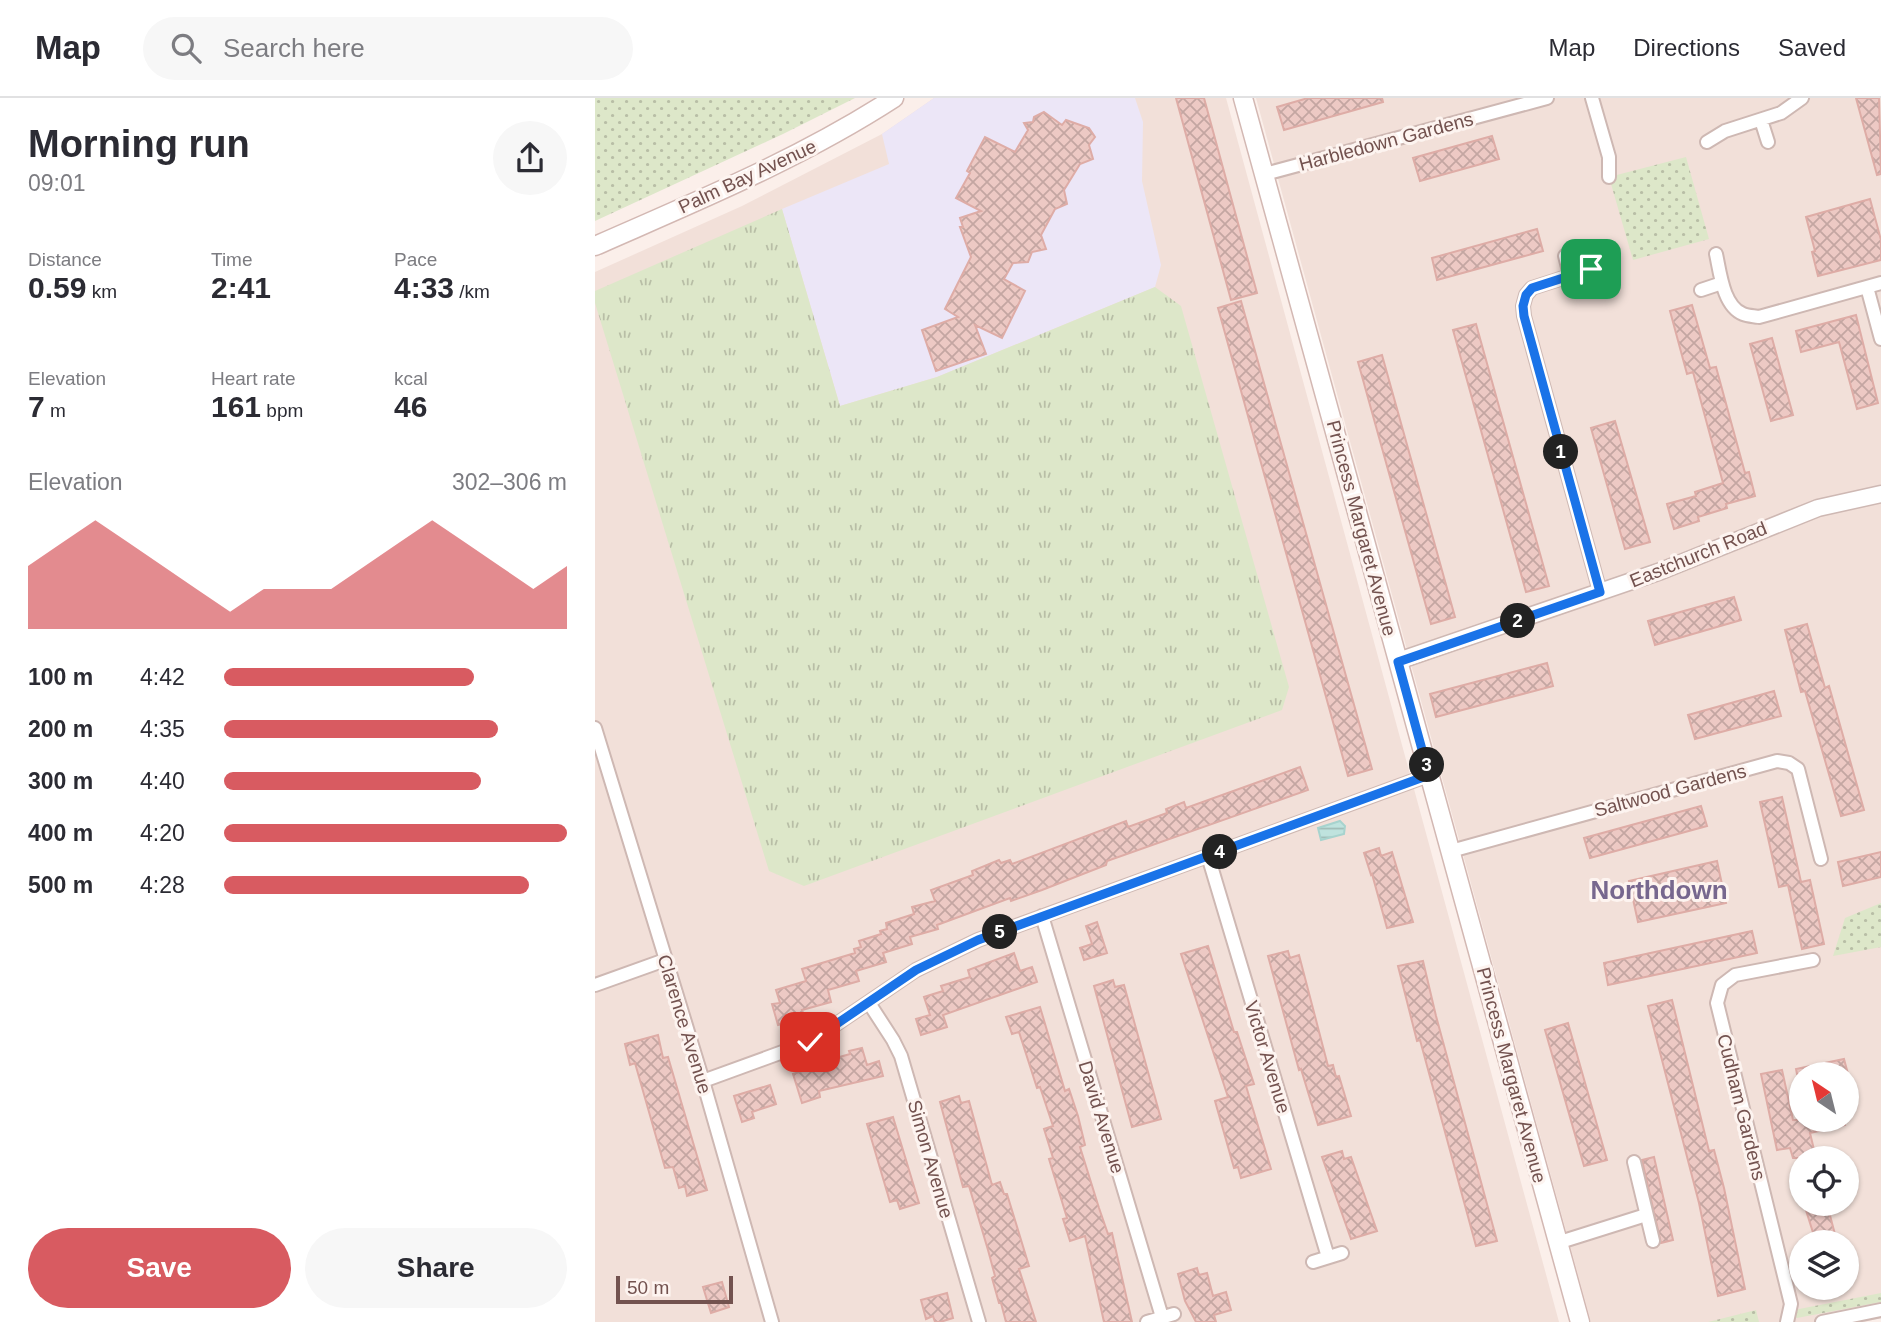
<!DOCTYPE html>
<html lang="en">
<head>
<meta charset="utf-8">
<style>
  body { margin:0; font-family:Helvetica,sans-serif; background:#f7f7f7; color:#2b2b33; height:100vh; display:flex; flex-direction:column; font-size:26px; white-space:nowrap }
  * { box-sizing:border-box; margin:0 }
  p { font-size:23px; color:#7c7c81 }
  .icon { flex:none; width:38px; height:38px; fill:none; stroke:currentColor; stroke-width:2; stroke-linecap:round; stroke-linejoin:round }
  .map { position:relative; flex:1; overflow:hidden }
  .side { display:flex; flex-direction:column; background:#fff; width:595px }
  .side>* { flex:none }
  .needle { width:46px; rotate:325deg }
  .fabs { position:absolute; left:1194px; top:964px; display:grid; gap:14px }
  .fabs a { display:grid; place-items:center; width:70px; height:70px; border-radius:50%; background:#fff; box-shadow:0 2px 5px #0004; font-size:35px }
  .scale { position:absolute; left:21px; bottom:18px; width:117px; box-sizing:border-box; padding-left:7px; border:4px solid #73524f; border-top:0; font-size:19px; line-height:24px; white-space:nowrap; color:#73524f; -webkit-text-stroke:5px #fdf4f0; paint-order:stroke }
  .pin { position:absolute; display:grid; place-items:center; width:60px; height:60px; color:#fff; margin:-30px; border-radius:14px; box-shadow:0 4px 10px #0006 }
  .km { position:absolute; width:35px; height:35px; margin:-18px; border-radius:50%; background:#222; color:#fff; font-size:19px; line-height:35px; text-align:center }
  .round { display:grid; place-items:center; flex:none; width:74px; height:74px; border-radius:37px; background:#f7f7f7 }
  .headline { display:flex; align-items:center; justify-content:space-between; height:119px; padding:0 28px }
  h1 { font-size:38px; font-weight:600; line-height:52px }
  .metrics { display:grid; grid-template-columns:repeat(3,1fr); gap:10px; height:119px; padding:7px 28px }
  .metrics div { display:grid; align-content:center }
  .metrics b { font-size:30px; font-weight:600 }
  .metrics small { font-size:19px; font-weight:400 }
  .metrics p { font-size:19px }
  .chart { height:196px; padding:14px 28px }
  .chart p { display:flex; justify-content:space-between }
  .chart svg { width:100%; height:126px; margin-top:7px; fill:#d85b61; opacity:.7 }
  .button { display:flex; gap:14px; margin-top:auto; padding:14px 28px }
  .button a { flex:1; height:80px; border-radius:42px; background:#d85b61; color:#fff; font-size:28px; font-weight:600; line-height:80px; text-align:center }
  .button a+a { background:#f7f7f7; color:#2b2b33 }
  ul { padding:0 28px; list-style:none; font-size:23px }
  li { display:grid; grid-template-columns:112px 84px 1fr; align-items:center; height:52px }
  li i { height:18px; border-radius:9px; background:#d85b61 }
  header { display:flex; align-items:center; gap:42px; box-sizing:border-box; height:98px; padding:0 35px; background:#fff; border-bottom:2px solid #e1e1e2 }
  header strong { font-size:33px }
  nav { display:flex; gap:38px; margin-inline-start:auto; font-size:24px }
  .search { width:490px; height:63px; background:#f7f7f7; display:flex; align-items:center; gap:18px; box-sizing:border-box; padding:0 24px; border-radius:38px; color:#7c7c81; font-size:26px }
  main { display:flex; flex:1; min-height:0 }
  .map>svg:first-child { display:block }
</style>
</head>
<body>
<header>
<strong>Map</strong>
<div class="search"><svg class="icon" aria-label="search" viewBox="0 0 24 24"><circle cx="10" cy="10" r="6"/><path d="M15 15l6 6"/></svg>Search here</div>
<nav><a>Map</a><a>Directions</a><a>Saved</a></nav>
</header>
<main>
<section class="side">
<div class="headline"><div><h1>Morning run</h1><p>09:01</p></div><a class="round"><svg class="icon" aria-label="share" viewBox="0 0 24 24"><path d="M12 15V3M7 8l5-5 5 5M5 13v7h14v-7"/></svg></a></div>
<div class="metrics">
<div><p>Distance</p><b>0.59<small> km</small></b></div>
<div><p>Time</p><b>2:41</b></div>
<div><p>Pace</p><b>4:33<small> /km</small></b></div>
</div>
<div class="metrics">
<div><p>Elevation</p><b>7<small> m</small></b></div>
<div><p>Heart rate</p><b>161<small> bpm</small></b></div>
<div><p>kcal</p><b>46</b></div>
</div>
<div class="chart"><p><span>Elevation</span>302–306 m</p>
<svg viewBox="0 0 160 44" preserveAspectRatio="none"><path d="M0 44V22L10 14L20 6L30 14L40 22L50 30L60 38L70 30L80 30L90 30L100 22L110 14L120 6L130 14L140 22L150 30L160 22V44z"/></svg>
</div>
<ul>
<li><b>100 m</b>4:42<i style="width:73%"></i></li>
<li><b>200 m</b>4:35<i style="width:80%"></i></li>
<li><b>300 m</b>4:40<i style="width:75%"></i></li>
<li><b>400 m</b>4:20<i style="width:100%"></i></li>
<li><b>500 m</b>4:28<i style="width:89%"></i></li>
</ul>
<div class="button"><a>Save</a><a>Share</a></div>
</section>
<div class="map">
<svg width="1286" height="1224" viewBox="0 0 1286 1224">
  <defs>
    <pattern id="grass-dots" width="8" height="8" patternUnits="userSpaceOnUse" patternTransform="scale(1.75)"><rect width="8" height="8" fill="#dde7c9"/><path d="M2 2h.1M6 6h.1" fill="none" stroke="#b8bea6" stroke-width="1.8" stroke-linecap="round"/></pattern>
    <pattern id="park-tufts" width="24" height="20" patternUnits="userSpaceOnUse" patternTransform="scale(1.75)"><rect width="24" height="20" fill="#dde7c9"/><path d="M3 7l-1-3M5 7V3M7 7l1-3M15 17l-1-3M17 17v-4M19 17l1-3" fill="none" stroke="#b8bea6"/></pattern>
    <pattern id="water-rules" width="6" height="5" patternUnits="userSpaceOnUse" patternTransform="scale(1.75)"><rect width="6" height="5" fill="#bfe3de"/><path d="M0 2.5h6" fill="none" stroke="#a0bbb6"/></pattern>
    <pattern id="building-cross-hatch" width="8" height="8" patternUnits="userSpaceOnUse" patternTransform="scale(1.75)"><rect width="8" height="8" fill="#edc9c4"/><path d="M0 0l8 8M0 8l8-8" fill="none" stroke="#c4a6a2"/></pattern>
  </defs>
  <rect width="100%" height="100%" fill="#fbefea"/>
  <path fill="#f2e0d9" fill-rule="evenodd" d="M339 0H631L964 1224H0V174L147 108 287 36Z
    M661 0H1286V1220L1269 1224H996ZM1206 976H1251V1022H1206ZM1206 1060H1251V1106H1206ZM1206 1144H1251V1190H1206Z"/>
  <path fill="#ece6f7" d="M339 0H540L548 24 547 83 566 167 560 189 342 279 245 308 187 111 294 66 287 36Z"/>
  <path fill="url(#grass-dots)" d="M0 0H260L188 36 0 123Z
    M1091 59 1114 141 1038 162 1014 79Z
    M1286 805V849L1238 858 1250 820Z
    M1286 1195V1204L1202 1220 1198 1218 1199 1212Z
    M1161 1212 1164 1224H1113Z"/>
  <path fill="url(#park-tufts)" d="M187 111 245 308 342 279 560 189 586 208 694 589 687 612 209 788 174 773 0 205V193Z"/>
  <path fill="url(#water-rules)" stroke="#a7d3ce" stroke-width="2" d="M745 723 750 728 749 736 726 742 723 730Z"/>
  <path fill="url(#building-cross-hatch)" stroke="#deaca6" stroke-width="2" d="M581 0H609L662 195 636 202Z
    M713 0H787L788 4 689 32 682 9Z
    M1261 0H1284L1286 76 1282 77Z
    M449 14 467 27 471 22 494 30 500 39 494 47 498 61 485 66 469 92 472 106 460 111 446 137 451 151 437 154 433 164 418 165 409 181 430 193 407 240 380 227 391 256 341 273 327 232 363 219 350 211 376 159 365 129H368L365 120 386 113 361 100 375 75 372 73 390 39 420 54 433 32 429 25 438 24 439 19Z
    M897 38 904 61 825 83 818 60Z
    M1275 101 1286 142V162L1223 178 1217 154 1220 153 1211 119Z
    M942 131 948 153 842 182 837 160Z
    M646 203 777 671 753 678 623 210Z
    M1097 207 1115 270 1121 269 1150 375 1154 374 1160 398 1131 406 1132 410 1103 419 1104 423 1079 431 1072 406 1101 398 1100 394 1128 385 1098 274 1092 276 1075 213Z
    M1261 217 1283 305 1262 311 1244 244 1206 254 1201 233Z
    M881 226 954 488 931 494 858 232Z
    M1177 240 1198 317 1176 323 1155 246Z
    M787 257 860 519 836 526 763 264Z
    M1020 323 1055 444 1030 451 996 330Z
    M1139 499 1146 522 1060 547 1053 523Z
    M1212 526 1230 590 1234 588 1269 712 1246 718 1210 593 1206 594 1190 532Z
    M952 565 958 588 841 619 835 596Z
    M1179 593 1186 618 1100 641 1093 617Z
    M705 669 713 692 512 763 511 767 447 792 416 803 415 800 342 827 343 831 315 839 317 846 288 855 291 864 261 873 264 883 233 892 236 904 207 912 210 920 183 927 177 906 185 905 181 892 211 883 207 871 260 855 259 851 266 849 264 843 286 836 285 833 292 831 291 825 319 816 317 809 340 803 336 792 378 777 377 773 404 762 406 765 415 762 417 766 531 723 533 729 572 715 571 711 589 704 591 710Z
    M1187 699 1206 784 1215 782 1229 846 1207 851 1193 787 1184 789 1165 704Z
    M1106 708 1112 728 995 760 989 740Z
    M784 750 786 758 797 754 818 824 792 830 777 776 776 777 769 755Z
    M1286 754V779L1248 788 1243 764Z
    M1122 763 1131 805 1043 824 1034 783Z
    M502 824 512 855 489 862 485 850 497 846 491 828Z
    M1157 833 1162 855 1013 887 1009 865Z
    M613 848 639 934H642L659 986 651 988 676 1071 646 1080 643 1069 639 1070 620 1003 633 999 586 856Z
    M693 853 695 860 704 857 733 968 738 967 741 979 744 978 756 1018 723 1027 706 971 704 972 673 858Z
    M419 855 425 873 437 869 442 884 348 917 352 929 326 937 321 921 335 917 329 899 348 893 346 888 375 879 373 872Z
    M828 863 841 918 902 1143 881 1148 825 942 822 943 803 868Z
    M518 882 520 889 529 887 566 1021 537 1029 499 888Z
    M1077 902 1114 1053 1119 1052 1129 1090 1150 1191 1123 1198 1104 1105 1053 908Z
    M445 909 470 993 474 991 483 1018 490 1047 485 1049 504 1110 513 1136 517 1135 537 1224H509L490 1138 475 1143 468 1121 472 1120 454 1061 458 1060 449 1031 458 1028 445 989 442 990 424 934 417 936 411 919Z
    M973 925 1012 1062 989 1068 950 932Z
    M63 937 68 960 73 959 112 1092 92 1098 90 1088 84 1090 78 1069 70 1070 40 965 35 967 30 946Z
    M267 950 272 967 284 963 288 978 224 993 225 999 207 1005 198 976 227 967V964L255 956 254 953Z
    M1249 961 1253 976H1202L1201 971Z
    M1187 972 1198 1022H1249L1250 1027 1215 1035 1221 1060H1198L1195 1050 1182 1052 1166 976Z
    M175 987 181 1006 157 1014 159 1020 147 1024 139 998Z
    M364 998 366 1005 374 1003 397 1087 405 1084 409 1096H412L434 1168 424 1171 441 1224H411L406 1205H404L397 1180 400 1178 393 1152 374 1088 368 1089 345 1004Z
    M298 1019 324 1105 305 1111 302 1102 295 1104 272 1026Z
    M747 1053 749 1061 756 1059 782 1133 756 1141 727 1059Z
    M1059 1059 1078 1142 1066 1145 1047 1062Z
    M1209 1106H1232L1242 1144H1221Z
    M602 1170 604 1177 612 1175 618 1198 631 1194 636 1212 619 1217 621 1224H601L590 1203 583 1176Z
    M127 1184 134 1209 116 1215 108 1189Z
    M352 1195 358 1220 345 1224H340L338 1218 331 1221 326 1202Z"/>
  <g fill="none" stroke-linecap="round" stroke-linejoin="round">
    <defs>
      <path id="minor" d="M997 0 1014 59V79
        M1166 22 1173 44
        M1112 44 1130 33 1186 15 1207 0
        M670 76 952 0
        M1121 156C1125 174 1128 208 1148 216 1153 218 1159 218 1164 219L1286 185
        M970 158 975 177
        M996 171 937 190 931 197 928 208 929 218 1005 494
        M1272 189 1286 241
        M1106 192 1127 185
        M0 630 108 983 177 1224
        M856 753 1182 663 1194 665 1203 671 1226 761
        M613 758 733 1159
        M447 818 567 1219
        M0 887 70 862
        M274 905 298 942 306 958 384 1224
        M108 983 215 944 321 872 383 842 834 677
        M1039 1064 1058 1143
        M962 1145 1051 1117
        M718 1164 747 1155
        M552 1224 579 1216
        M1192 1224 1196 1206 1122 905 1127 887 1140 877 1218 862
        M1227 1224 1286 1212"/>
      <path id="tertiary" d="M803 563 1066 473 1223 410 1286 396"/>
      <path id="secondary" d="M648 0 985 1224
        M0 148C102 103 205 61 299 0"/>
    </defs>
    <use href="#minor" stroke="#ceb8b3" stroke-width="16"/>
    <use href="#tertiary" stroke="#ceb8b3" stroke-width="19"/>
    <use href="#secondary" stroke="#d3b8b3" stroke-width="21"/>
    <use href="#minor" stroke="#fff" stroke-width="12"/>
    <use href="#tertiary" stroke="#fff" stroke-width="16"/>
    <use href="#secondary" stroke="#fff" stroke-width="18"/>
  </g>
  <g fill="none" stroke-linecap="round" stroke-linejoin="round">
    <defs>
      <path id="route" d="M215 944 321 872 383 842 834 677 803 564 1005 494 929 218 928 208 931 197 937 190 996 171"/>
    </defs>
    <use href="#route" stroke="#fff" stroke-width="14"/>
    <use href="#route" stroke="#1a73e8" stroke-width="9"/>
  </g>
  <g text-anchor="middle" stroke-width="6" stroke-linejoin="round" paint-order="stroke">
    <g font-size="19" fill="#73524f" stroke="#fdf4f0">
      <text transform="translate(791 43) rotate(-15)" y="7">Harbledown Gardens</text>
      <text transform="translate(152 78) rotate(-25)" y="7">Palm Bay Avenue</text>
      <text transform="translate(767 430) rotate(75)" y="7">Princess Margaret Avenue</text>
      <text transform="translate(1103 456) rotate(-22)" y="7">Eastchurch Road</text>
      <text transform="translate(1075 692) rotate(-15)" y="7">Saltwood Gardens</text>
      <text transform="translate(90 926) rotate(73)" y="7">Clarence Avenue</text>
      <text transform="translate(673 959) rotate(73)" y="7">Victor Avenue</text>
      <text transform="translate(917 977) rotate(75)" y="7">Princess Margaret Avenue</text>
      <text transform="translate(1147 1009) rotate(76)" y="7">Cudham Gardens</text>
      <text transform="translate(507 1019) rotate(73)" y="7">David Avenue</text>
      <text transform="translate(336 1061) rotate(74)" y="7">Simon Avenue</text>
    </g>
    <g font-size="26" font-weight="bold" fill="#77678e" stroke="#fdf4f0">
      <text x="1064" y="801">Northdown</text>
    </g>
  </g>
</svg>
<div class="fabs">
<a><svg class="needle" viewBox="-14 -14 28 28"><path d="M0-13l5 13h-10z" fill="#e53935"/><path d="M0 13l5-13h-10z" fill="#7c7c81"/></svg></a>
<a><svg class="icon" aria-label="locate" viewBox="0 0 24 24"><circle cx="12" cy="12" r="6"/><path d="M12 2v4M12 18v4M2 12h4M18 12h4"/></svg></a>
<a><svg class="icon" aria-label="layers" viewBox="0 0 24 24"><path d="M12 4l9 5-9 5-9-5zM3 14l9 5 9-5"/></svg></a>
</div>
<div class="scale">50 m</div>
<div class="pin" style="left:996px;top:171px;background:#1e9e55"><svg class="icon" aria-label="arrive" viewBox="0 0 24 24"><path d="M6 21V4h12l-3 4 3 4H6"/></svg></div>
<div class="pin" style="left:215px;top:944px;background:#d93025"><svg class="icon" aria-label="check" viewBox="0 0 24 24"><path d="M5 12l5 5 9-10"/></svg></div>
<b class="km" style="left:966px;top:354px">1</b>
<b class="km" style="left:923px;top:523px">2</b>
<b class="km" style="left:832px;top:667px">3</b>
<b class="km" style="left:625px;top:754px">4</b>
<b class="km" style="left:405px;top:834px">5</b>
</div>
</main>
</body>
</html>
